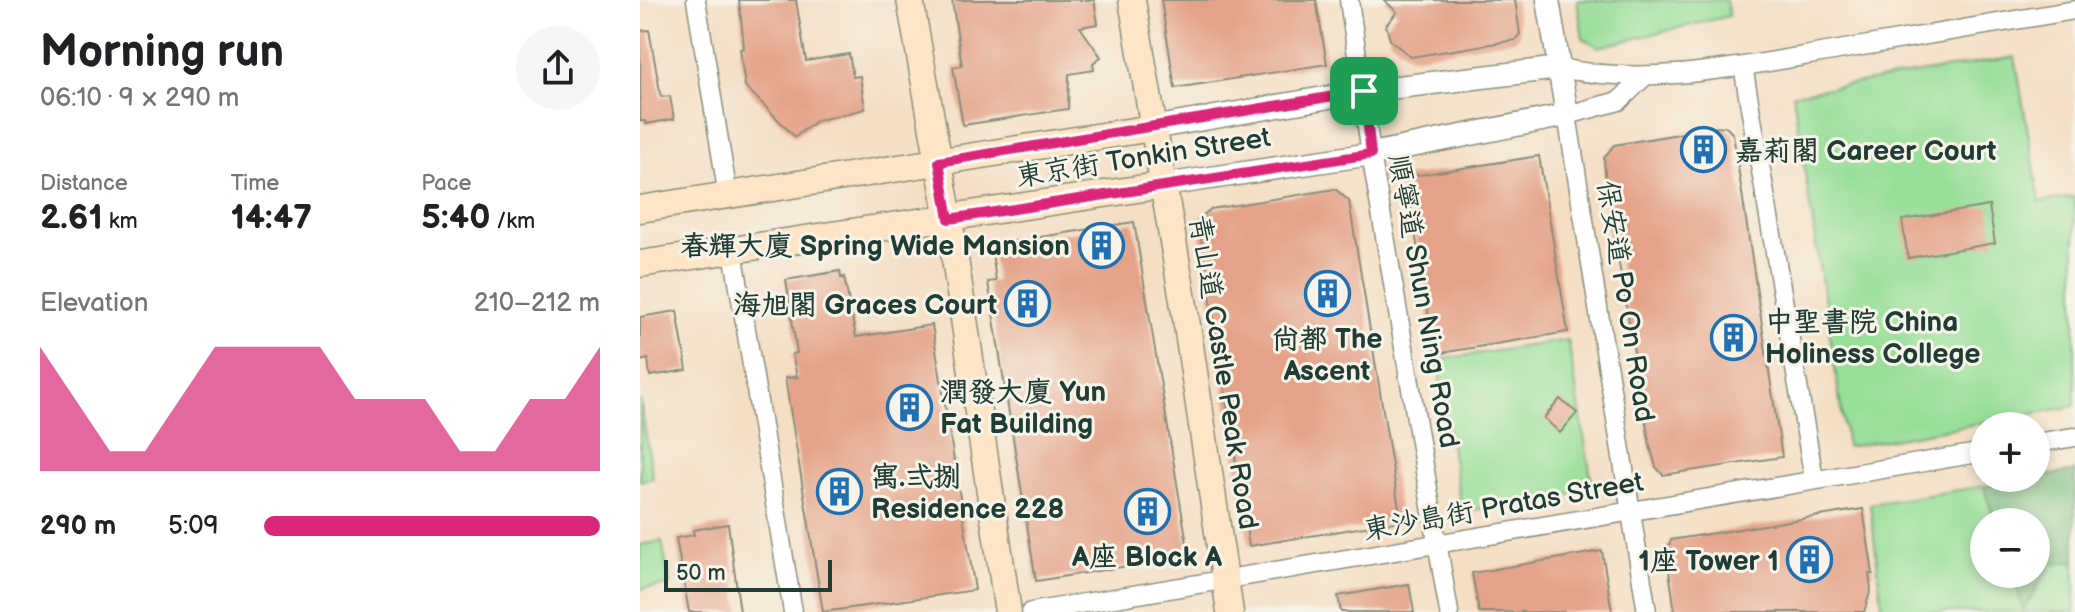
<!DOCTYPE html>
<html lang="en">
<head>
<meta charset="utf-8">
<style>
  body { margin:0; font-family:"Balsamiq Sans","LXGW WenKai TC",sans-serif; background:#f6f6f6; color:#202124; height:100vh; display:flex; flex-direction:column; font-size:30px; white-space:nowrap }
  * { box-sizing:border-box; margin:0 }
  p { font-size:26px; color:#757577 }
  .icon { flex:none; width:44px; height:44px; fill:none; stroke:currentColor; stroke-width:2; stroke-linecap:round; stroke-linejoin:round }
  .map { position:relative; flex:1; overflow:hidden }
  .drawer { display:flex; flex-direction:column; background:#fff; width:640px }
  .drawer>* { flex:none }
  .tools { position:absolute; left:1330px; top:412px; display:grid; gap:16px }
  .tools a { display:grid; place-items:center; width:80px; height:80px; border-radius:50%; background:#fff; box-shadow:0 4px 12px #0003; font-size:40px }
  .scale { position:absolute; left:24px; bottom:20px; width:168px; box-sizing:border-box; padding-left:8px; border:4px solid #1f3d34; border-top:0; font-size:22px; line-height:28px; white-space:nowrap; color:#1f3d34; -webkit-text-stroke:6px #f7f3e8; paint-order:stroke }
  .pin { position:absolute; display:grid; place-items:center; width:68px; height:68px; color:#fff; margin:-34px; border-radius:16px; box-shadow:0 4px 12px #0006 }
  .round { display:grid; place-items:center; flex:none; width:84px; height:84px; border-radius:42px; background:#f6f6f6 }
  .head { display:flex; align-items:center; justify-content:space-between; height:136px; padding:0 40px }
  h1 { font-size:44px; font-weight:700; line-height:60px }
  .figures { display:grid; grid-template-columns:repeat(3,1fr); gap:12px; height:136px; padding:8px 40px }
  .figures div { display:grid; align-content:center }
  .figures b { font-size:34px; font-weight:700 }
  .figures small { font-size:22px; font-weight:400 }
  .figures p { font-size:22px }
  .chart { height:224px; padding:16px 40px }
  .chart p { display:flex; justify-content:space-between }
  .chart svg { width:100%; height:144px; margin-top:8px; fill:#db2777; opacity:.7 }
  ul { padding:0 40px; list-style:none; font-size:26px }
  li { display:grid; grid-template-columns:128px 96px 1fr; align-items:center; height:60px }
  li i { height:20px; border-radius:10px; background:#db2777 }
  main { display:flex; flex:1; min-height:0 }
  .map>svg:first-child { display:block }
</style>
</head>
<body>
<main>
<section class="drawer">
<div class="head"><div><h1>Morning run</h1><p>06:10 · 9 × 290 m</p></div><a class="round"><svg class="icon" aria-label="share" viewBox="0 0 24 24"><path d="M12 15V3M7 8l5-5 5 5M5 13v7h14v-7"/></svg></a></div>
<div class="figures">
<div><p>Distance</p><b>2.61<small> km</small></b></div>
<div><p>Time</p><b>14:47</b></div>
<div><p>Pace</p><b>5:40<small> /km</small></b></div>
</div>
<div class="chart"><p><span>Elevation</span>210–212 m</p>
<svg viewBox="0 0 160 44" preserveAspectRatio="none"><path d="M0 44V6L10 22L20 38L30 38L40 22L50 6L60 6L70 6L80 6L90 22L100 22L110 22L120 38L130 38L140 22L150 22L160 6V44z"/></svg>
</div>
<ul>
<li><b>290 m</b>5:09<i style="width:100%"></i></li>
</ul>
</section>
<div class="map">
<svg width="1435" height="612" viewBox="0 0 1435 612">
  <rect width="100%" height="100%" fill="#f7f3e8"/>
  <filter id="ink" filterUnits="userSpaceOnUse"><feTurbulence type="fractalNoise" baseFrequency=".0125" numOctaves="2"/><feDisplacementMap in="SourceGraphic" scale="16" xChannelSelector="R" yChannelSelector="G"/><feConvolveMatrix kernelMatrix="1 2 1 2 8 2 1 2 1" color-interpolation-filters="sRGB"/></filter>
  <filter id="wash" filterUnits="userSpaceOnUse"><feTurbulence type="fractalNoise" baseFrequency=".006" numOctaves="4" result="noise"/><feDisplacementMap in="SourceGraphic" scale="32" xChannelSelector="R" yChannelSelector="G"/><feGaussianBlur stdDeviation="1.8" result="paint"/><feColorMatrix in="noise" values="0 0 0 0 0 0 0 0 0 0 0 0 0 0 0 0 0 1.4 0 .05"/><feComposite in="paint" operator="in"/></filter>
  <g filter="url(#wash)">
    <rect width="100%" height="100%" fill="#f4dfc5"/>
    <path fill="#98df99" stroke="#5c8e66" stroke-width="2" d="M937 0H1086L1089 16 959 47 943 38Z
      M1375 57 1400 202 1435 197V406L1207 447 1153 94Z
      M928 340 953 490 833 510 820 501 797 360Z
      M0 400 13 478 0 481Z
      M1344 486 1355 522H1344V574H1372L1384 609 1411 564 1435 561V612H1243L1230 504Z
      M22 541 30 585 0 589V545Z"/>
    <path fill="#7abe81" stroke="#4c7e5a" stroke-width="2" d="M1435 471V561L1411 564 1384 610 1372 574H1396V522H1355L1344 486Z"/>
    <g id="blocks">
      <path fill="#e4a388" d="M99 0H156L166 61 209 54 213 77 220 76 225 109 176 121 155 137 105 86 100 49 104 48Z
        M312 0H454L458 24 440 27 461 57 453 63 454 70 429 74 428 109 323 125 313 67 322 66Z
        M521 0H676L687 64 535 88Z
        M744 0H875L880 34 875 40 771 57 750 40 746 25 757 12Z
        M9 30 21 97 30 96 34 119 6 124 5 121H0V31Z
        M1085 126 1093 134 1142 457 1023 475 1016 467 1010 446 966 187 964 158 974 145Z
        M899 156 928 332 795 354 766 177Z
        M695 189 709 201 761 521 609 546 558 219 571 209Z
        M1349 206 1355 243 1268 258 1262 220Z
        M494 222 549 556 396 581 348 282 356 281 351 245Z
        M200 271 201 278 204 277 216 337 292 325 335 590 183 612 145 378 157 377 152 354 157 353 146 280Z
        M37 311 47 370 10 376 8 359 0 361V317Z
        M920 399 937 413 920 433 904 418Z
        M1223 509 1233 574H1229L1231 589 1224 612H1035L1026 550 1031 540Z
        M88 524 100 612H49L36 538 54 535 53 530Z
        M962 551 972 612H839L832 573Z
        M769 584 774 612H701L698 596Z"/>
    </g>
  </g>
  <g filter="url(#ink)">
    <use href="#blocks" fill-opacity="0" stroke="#8a8e7c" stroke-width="2"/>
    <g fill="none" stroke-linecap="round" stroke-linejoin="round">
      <defs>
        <path id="minor" d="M56 0 88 196
          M709 0 731 154 809 612
          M1103 66 1174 479
          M920 68C1010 87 1103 66 1193 51 1274 37 1354 24 1435 10
          M1004 77 979 101 927 115 1007 612
          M93 251 153 612
          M1396 443 1435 437
          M391 612 1344 452"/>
        <path id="tertiary" d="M512 128 724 91 920 68
          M524 185 731 154 927 115 908 0"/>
        <path id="secondary" d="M270 0 309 219 368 612
          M492 0 545 312 590 612
          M0 209 512 128
          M0 264 524 185"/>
      </defs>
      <use href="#minor" stroke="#8a8e7c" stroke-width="21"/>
      <use href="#tertiary" stroke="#8a8e7c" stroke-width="25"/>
      <use href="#secondary" stroke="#8a8e7c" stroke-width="29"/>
      <use href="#minor" stroke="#fff" stroke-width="18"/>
      <use href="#tertiary" stroke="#fff" stroke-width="22"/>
      <use href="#secondary" stroke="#fde5c5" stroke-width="26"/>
    </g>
  </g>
  <g fill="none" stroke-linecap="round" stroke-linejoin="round" filter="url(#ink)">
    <defs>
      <path id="route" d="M724 91 731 154 309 219 299 162Z"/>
    </defs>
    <use href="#route" stroke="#fff" stroke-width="16"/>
    <use href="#route" stroke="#db2777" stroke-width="10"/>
  </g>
  <defs>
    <symbol id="building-ring" viewBox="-11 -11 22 22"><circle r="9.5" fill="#f7f3e8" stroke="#1f6fb2" stroke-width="1.5"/><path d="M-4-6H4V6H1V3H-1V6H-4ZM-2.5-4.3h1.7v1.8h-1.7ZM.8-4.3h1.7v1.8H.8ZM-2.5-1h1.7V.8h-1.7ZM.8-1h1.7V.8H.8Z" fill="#1f6fb2"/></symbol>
  </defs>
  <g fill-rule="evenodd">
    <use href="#building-ring" x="1038" y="124" width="51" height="51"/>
    <use href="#building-ring" x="436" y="220" width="51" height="51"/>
    <use href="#building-ring" x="662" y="268" width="51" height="51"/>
    <use href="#building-ring" x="362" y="278" width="51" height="51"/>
    <use href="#building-ring" x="1068" y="312" width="51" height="51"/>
    <use href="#building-ring" x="244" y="382" width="51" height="51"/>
    <use href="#building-ring" x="174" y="466" width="51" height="51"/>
    <use href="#building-ring" x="482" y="486" width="51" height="51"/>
    <use href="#building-ring" x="1144" y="534" width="51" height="51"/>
  </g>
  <g text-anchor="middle" stroke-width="6" stroke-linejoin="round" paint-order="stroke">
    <g font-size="28" font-weight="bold" fill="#1f3d34" stroke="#f7f3e8" text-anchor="start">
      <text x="1095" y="160">嘉莉閣 Career Court</text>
      <text x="430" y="255" text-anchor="end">春輝大廈 Spring Wide Mansion</text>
      <text x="357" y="314" text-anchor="end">海旭閣 Graces Court</text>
      <text x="1125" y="331">中聖書院 China<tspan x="1125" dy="32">Holiness College</tspan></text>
      <text x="687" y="348" text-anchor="middle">尚都 The<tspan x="687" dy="32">Ascent</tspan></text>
      <text x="300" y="401">潤發大廈 Yun<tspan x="300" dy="32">Fat Building</tspan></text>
      <text x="231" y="486">寓.弍捌<tspan x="231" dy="32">Residence 228</tspan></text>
      <text x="507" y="566" text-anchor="middle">A座 Block A</text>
      <text x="1139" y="570" text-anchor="end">1座 Tower 1</text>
    </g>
    <g font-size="28" fill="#1f3d34" stroke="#f7f3e8">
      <text transform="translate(503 156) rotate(-9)" y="10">東京街 Tonkin Street</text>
      <text transform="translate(785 301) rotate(80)" y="10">順寧道 Shun Ning Road</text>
      <text transform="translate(987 301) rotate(81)" y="10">保安道 Po On Road</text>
      <text transform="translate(585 372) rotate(81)" y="10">青山道 Castle Peak Road</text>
      <text transform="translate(863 505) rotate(-10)" y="10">東沙島街 Pratas Street</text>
    </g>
  </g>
</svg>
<div class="tools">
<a>+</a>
<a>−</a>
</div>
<div class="scale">50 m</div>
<div class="pin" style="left:724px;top:91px;background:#1e9e55"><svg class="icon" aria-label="arrive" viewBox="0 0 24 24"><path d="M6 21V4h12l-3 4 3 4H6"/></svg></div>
</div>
</main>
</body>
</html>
